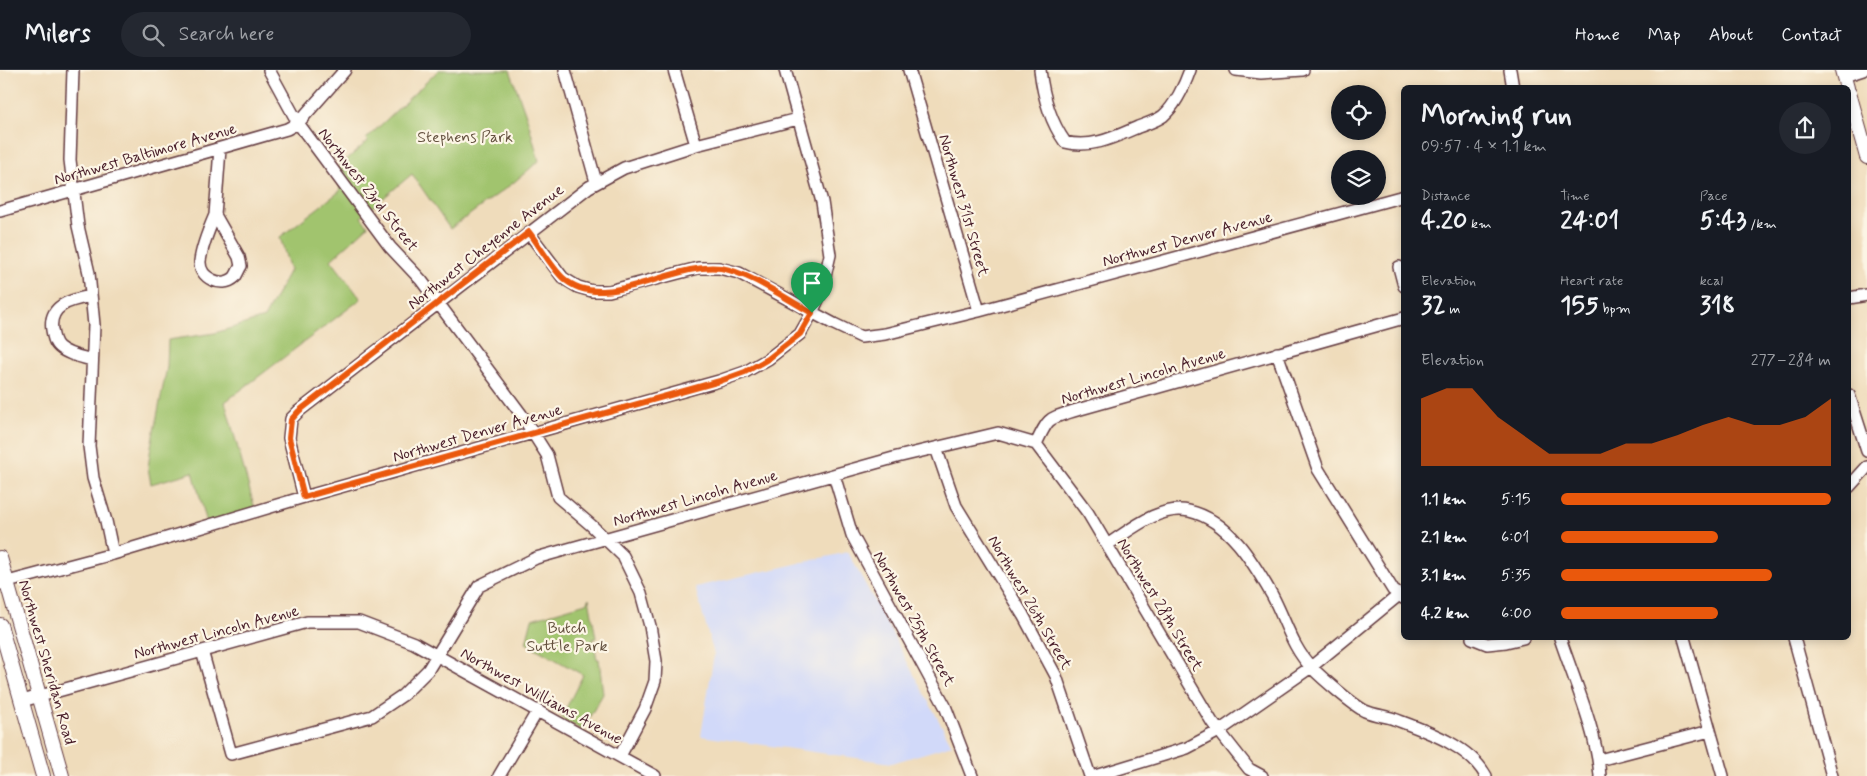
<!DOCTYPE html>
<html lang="en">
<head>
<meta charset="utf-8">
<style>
  body { margin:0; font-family:Mynerve,sans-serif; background:#242831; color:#f1f3f6; height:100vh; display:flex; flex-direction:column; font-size:19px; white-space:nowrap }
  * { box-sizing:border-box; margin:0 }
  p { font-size:16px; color:#9ea1a6 }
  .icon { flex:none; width:28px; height:28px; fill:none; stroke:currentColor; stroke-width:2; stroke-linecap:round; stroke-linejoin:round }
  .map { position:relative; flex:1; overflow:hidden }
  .drawer { position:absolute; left:1401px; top:15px; width:450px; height:555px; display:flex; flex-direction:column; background:#171b24; border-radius:8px; box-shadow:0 2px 8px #0003 }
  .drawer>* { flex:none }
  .controls { position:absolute; left:1331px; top:15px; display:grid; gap:10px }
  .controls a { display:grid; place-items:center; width:55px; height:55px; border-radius:50%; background:#171b24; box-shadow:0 2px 8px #0003; font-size:25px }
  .pin { position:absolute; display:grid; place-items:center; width:42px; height:42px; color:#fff; margin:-51px -21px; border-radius:50% 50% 50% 0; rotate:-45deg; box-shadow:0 0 5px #0007 }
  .pin .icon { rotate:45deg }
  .round { display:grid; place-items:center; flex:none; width:52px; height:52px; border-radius:26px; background:#242831 }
  .summary { display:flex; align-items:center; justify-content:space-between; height:85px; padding:0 20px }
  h1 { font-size:28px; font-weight:700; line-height:38px }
  .figures { display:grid; grid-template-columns:repeat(3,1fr); gap:8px; height:85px; padding:5px 20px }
  .figures div { display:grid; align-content:center }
  .figures b { font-size:25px; font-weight:700 }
  .figures small { font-size:14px; font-weight:400 }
  .figures p { font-size:14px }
  .chart { height:140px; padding:10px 20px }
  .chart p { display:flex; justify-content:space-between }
  .chart svg { width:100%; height:90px; margin-top:5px; fill:#ea580c; opacity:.7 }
  ul { padding:0 20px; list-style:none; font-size:16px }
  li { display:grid; grid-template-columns:80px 60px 1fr; align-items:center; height:38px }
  li i { height:12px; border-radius:6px; background:#ea580c }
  header { display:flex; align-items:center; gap:30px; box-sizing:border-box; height:70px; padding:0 25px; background:#171b24; border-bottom:1px solid #363941 }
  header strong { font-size:24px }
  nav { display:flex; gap:28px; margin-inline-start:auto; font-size:18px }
  .search { width:350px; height:45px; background:#242831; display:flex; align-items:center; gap:12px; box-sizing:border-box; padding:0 18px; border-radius:28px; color:#9ea1a6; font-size:19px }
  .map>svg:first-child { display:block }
</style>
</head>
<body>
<header>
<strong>Milers</strong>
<div class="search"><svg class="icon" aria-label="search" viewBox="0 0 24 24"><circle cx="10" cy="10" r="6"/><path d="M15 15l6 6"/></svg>Search here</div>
<nav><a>Home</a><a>Map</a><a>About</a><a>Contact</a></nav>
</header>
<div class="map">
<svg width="1867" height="706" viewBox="0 0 1867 706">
  <rect width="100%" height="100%" fill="#fcf5e5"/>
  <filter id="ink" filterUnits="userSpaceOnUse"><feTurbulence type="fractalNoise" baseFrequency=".02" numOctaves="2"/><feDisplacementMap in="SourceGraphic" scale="10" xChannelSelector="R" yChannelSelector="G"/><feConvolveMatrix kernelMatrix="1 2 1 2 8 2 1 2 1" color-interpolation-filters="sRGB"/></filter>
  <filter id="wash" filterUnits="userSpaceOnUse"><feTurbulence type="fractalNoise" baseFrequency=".0096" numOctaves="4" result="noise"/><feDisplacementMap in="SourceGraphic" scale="20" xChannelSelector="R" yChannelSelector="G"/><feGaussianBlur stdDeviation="1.12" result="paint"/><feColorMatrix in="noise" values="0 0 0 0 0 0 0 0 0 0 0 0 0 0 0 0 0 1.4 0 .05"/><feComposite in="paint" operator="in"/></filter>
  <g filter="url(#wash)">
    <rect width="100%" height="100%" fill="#efdcbb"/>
    <path fill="#d1d9f9" d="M848 482 952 675 892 693 701 666 714 584 695 517Z"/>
    <path fill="#a1c46e" stroke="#76724c" d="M439 0H510L528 51 539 91 513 113 450 159 412 104 361 147 368 156 331 190 361 229 225 332 255 439 207 453 193 402 151 414 148 398 151 376 167 297 168 270 215 263 264 248 290 200 280 167 340 121 338 97 368 71 366 69Z
      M589 528 596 568 593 569 597 589H599L603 624 582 660 561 648 583 605 526 573 532 549 586 533Z"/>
  </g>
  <g filter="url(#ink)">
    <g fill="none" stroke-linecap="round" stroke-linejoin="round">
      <defs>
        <path id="minor" d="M73 0 70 90 78 156 89 203 94 255 89 376 93 408 106 451 113 484
          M269 0 298 53 390 177 421 210 521 344 547 385 558 427 591 455 623 486 641 523 650 556 656 591 655 611 645 639 620 686
          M565 0 596 112
          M674 0 696 75
          M909 0 979 241
          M1040 0C1043 25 1050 51 1065 72 1091 79 1115 67 1138 57 1146 54 1156 51 1163 46 1175 36 1185 14 1190 0
          M1236 0 1261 3 1303 0
          M1510 0 1513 18
          M1844 6 1863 0
          M0 141 287 59 298 53 345 0
          M215 145 239 187 241 196C239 199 237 204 235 207 222 219 199 208 200 191 202 175 209 159 215 145Z
          M215 145 220 79
          M529 163 563 208 578 217 592 221H609L698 198H719L739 203 834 254 861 267 885 264 979 241 1404 126
          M1399 197 1404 216
          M91 226C72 230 48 234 52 260 53 266 54 273 59 277 68 285 82 287 92 290
          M1849 228 1867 225
          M1277 283 1318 399 1393 520 1403 528
          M1849 325 1867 381
          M1036 374 1088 443 1212 652 1249 699 1262 706
          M1036 374C1049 346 1048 349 1077 340L1404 248
          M936 378 956 436 1023 545 1056 606 1090 706
          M834 405 852 465 945 636 972 706
          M1849 417 1867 397
          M304 427 289 368 291 349 299 341 589 117 624 98 696 75 798 49
          M1107 475C1129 461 1160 434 1189 441 1229 450 1253 492 1272 525 1285 549 1292 578 1312 598 1322 608 1353 635 1365 641 1374 645 1385 646 1394 649 1426 661 1469 675 1486 706
          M0 514 113 484 304 427 719 311 745 302 768 289 800 264 812 243 821 223 830 185 822 132 785 0
          M1472 568 1487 574 1506 572 1523 568
          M1560 568C1574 610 1597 662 1600 706
          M1684 568 1723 706
          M1794 568 1832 706
          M202 581 231 684 372 646 403 625 428 600 479 516 536 488 897 387 998 363 1036 374
          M22 631 307 552H359L414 573 655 706
          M1599 690 1710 661
          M499 706 538 640
          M1095 706 1187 678 1219 661 1311 597 1399 525"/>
        <path id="major" d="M1842 0 1847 18
          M1849 23 1867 87
          M0 488 62 706
          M0 555 43 706"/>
      </defs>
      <use href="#minor" stroke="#633b41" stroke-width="14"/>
      <use href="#major" stroke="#633b41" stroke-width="16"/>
      <use href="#minor" stroke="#fff" stroke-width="11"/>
      <use href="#major" stroke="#fff" stroke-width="14"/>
    </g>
  </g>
  <g fill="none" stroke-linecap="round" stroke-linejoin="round" filter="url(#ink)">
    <defs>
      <path id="route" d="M529 162C539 175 552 198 563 208 604 245 673 191 721 198 750 203 786 229 812 243L800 264 768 289 745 302 720 311 304 427 289 368 291 350 299 341Z"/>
    </defs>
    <use href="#route" stroke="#fff" stroke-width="10"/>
    <use href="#route" stroke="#ea580c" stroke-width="6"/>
  </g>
  <g text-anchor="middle" stroke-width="4.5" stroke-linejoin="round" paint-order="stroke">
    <g font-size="16" fill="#64513f" stroke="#fcf5e5">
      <text x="465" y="72">Stephens Park</text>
      <text x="567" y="563">Butch<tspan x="567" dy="18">Suttle Park</tspan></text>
    </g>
    <g font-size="16" fill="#4a1f2b" stroke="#fcf5e5">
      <text transform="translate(145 83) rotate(-16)" y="6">Northwest Baltimore Avenue</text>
      <text transform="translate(369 119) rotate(52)" y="6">Northwest 23rd Street</text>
      <text transform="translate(965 135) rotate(74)" y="6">Northwest 31st Street</text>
      <text transform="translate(1187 168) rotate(-15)" y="6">Northwest Denver Avenue</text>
      <text transform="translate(485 176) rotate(-38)" y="6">Northwest Cheyenne Avenue</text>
      <text transform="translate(1143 305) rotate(-16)" y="6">Northwest Lincoln Avenue</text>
      <text transform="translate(477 362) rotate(-16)" y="6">Northwest Denver Avenue</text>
      <text transform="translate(695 427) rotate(-16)" y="6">Northwest Lincoln Avenue</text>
      <text transform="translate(1031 532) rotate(60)" y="6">Northwest 26th Street</text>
      <text transform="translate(1161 534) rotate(59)" y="6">Northwest 28th Street</text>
      <text transform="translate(915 548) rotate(61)" y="6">Northwest 25th Street</text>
      <text transform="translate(216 561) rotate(-15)" y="6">Northwest Lincoln Avenue</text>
      <text transform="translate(48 592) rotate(74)" y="6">Northwest Sheridan Road</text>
      <text transform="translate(542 625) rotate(29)" y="6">Northwest Williams Avenue</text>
    </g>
  </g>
</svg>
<div class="controls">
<a><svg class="icon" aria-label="locate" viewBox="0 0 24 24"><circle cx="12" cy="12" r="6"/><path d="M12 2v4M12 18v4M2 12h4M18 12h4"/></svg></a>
<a><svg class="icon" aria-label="layers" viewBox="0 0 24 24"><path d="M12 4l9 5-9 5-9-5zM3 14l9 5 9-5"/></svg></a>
</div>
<div class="pin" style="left:812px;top:243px;background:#1e9e55"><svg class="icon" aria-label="arrive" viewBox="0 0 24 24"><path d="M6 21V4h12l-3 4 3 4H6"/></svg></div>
<section class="drawer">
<div class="summary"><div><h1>Morning run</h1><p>09:57 · 4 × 1.1 km</p></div><a class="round"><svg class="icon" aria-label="share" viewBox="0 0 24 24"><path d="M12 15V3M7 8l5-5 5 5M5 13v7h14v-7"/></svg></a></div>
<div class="figures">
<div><p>Distance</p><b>4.20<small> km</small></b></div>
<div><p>Time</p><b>24:01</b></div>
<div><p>Pace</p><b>5:43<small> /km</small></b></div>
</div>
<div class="figures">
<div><p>Elevation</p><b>32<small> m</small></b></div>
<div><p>Heart rate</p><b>155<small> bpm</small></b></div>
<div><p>kcal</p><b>318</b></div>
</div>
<div class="chart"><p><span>Elevation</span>277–284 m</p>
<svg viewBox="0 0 160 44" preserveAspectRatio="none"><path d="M0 44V11L10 6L20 6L30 20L40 29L50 38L60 38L70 38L80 33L90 33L100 29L110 24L120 20L130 24L140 24L150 20L160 11V44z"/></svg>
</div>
<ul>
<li><b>1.1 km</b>5:15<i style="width:100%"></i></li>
<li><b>2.1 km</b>6:01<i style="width:58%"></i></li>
<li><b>3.1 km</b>5:35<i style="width:78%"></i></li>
<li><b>4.2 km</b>6:00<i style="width:58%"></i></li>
</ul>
</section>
</div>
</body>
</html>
